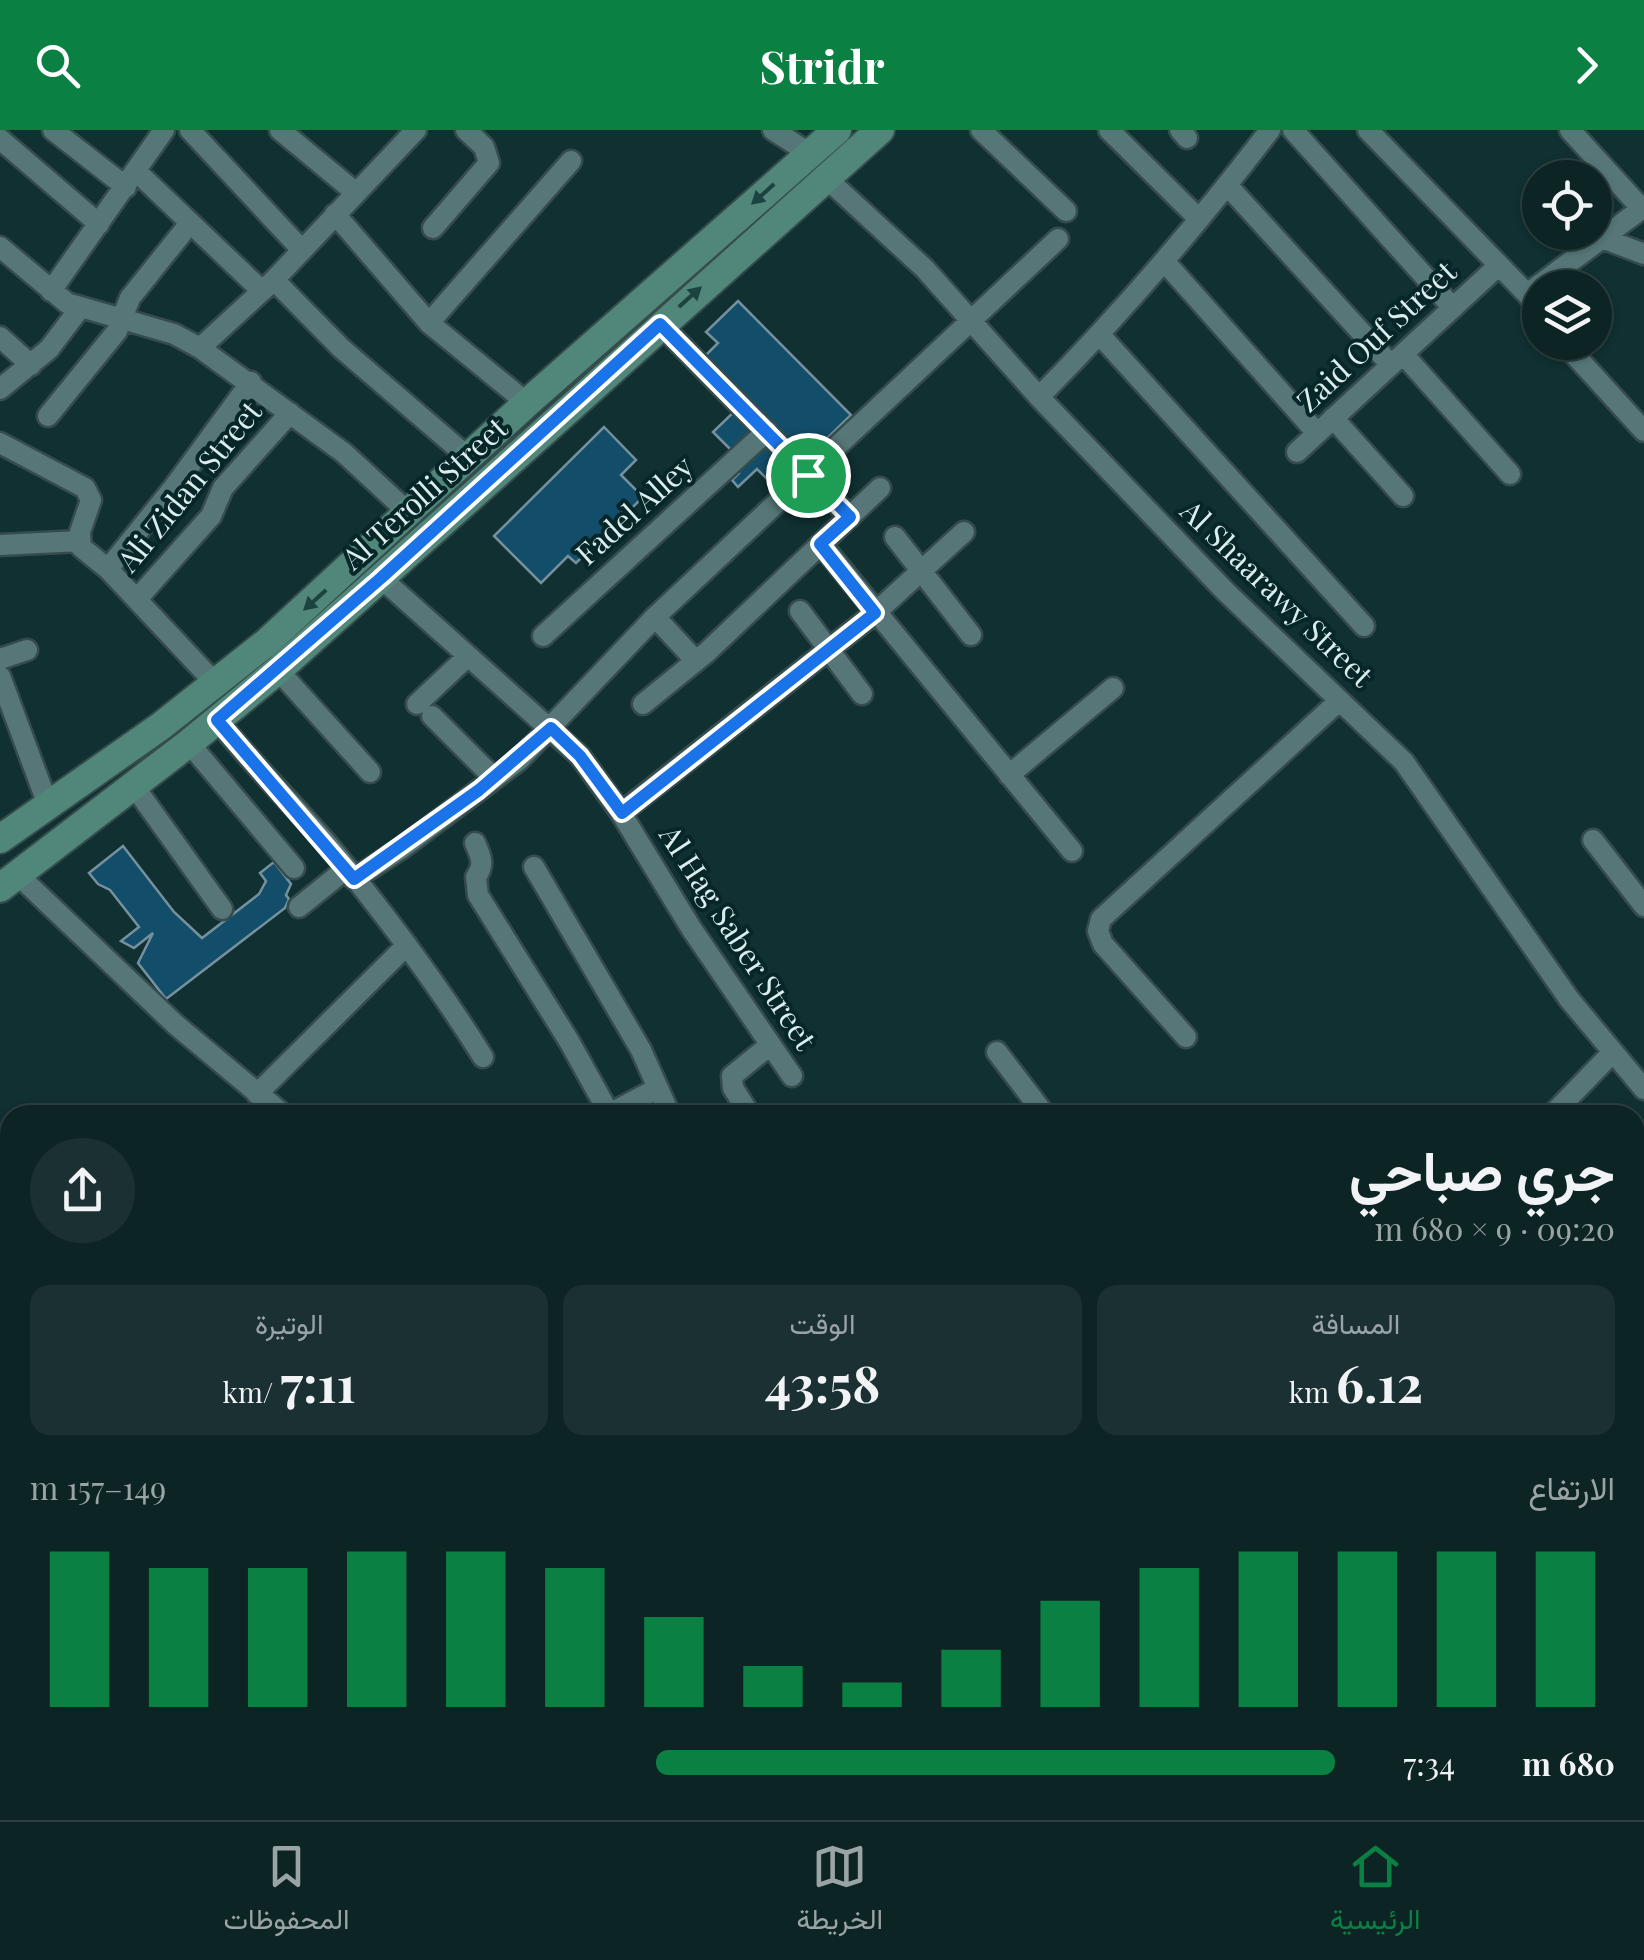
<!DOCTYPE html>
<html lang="ar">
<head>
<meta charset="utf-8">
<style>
  body { margin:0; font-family:"Playfair Display",Vazirmatn,serif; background:#1b3032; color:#f1f3f6; direction:rtl; height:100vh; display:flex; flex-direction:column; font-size:38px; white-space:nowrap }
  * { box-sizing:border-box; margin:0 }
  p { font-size:32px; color:#9aa4a7 }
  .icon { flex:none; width:55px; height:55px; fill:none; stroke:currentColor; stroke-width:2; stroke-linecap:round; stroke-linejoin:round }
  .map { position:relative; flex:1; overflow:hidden; direction:ltr }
  .drawer { position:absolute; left:0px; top:975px; width:1645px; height:715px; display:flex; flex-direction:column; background:#0d2425; border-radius:30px 30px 0 0; box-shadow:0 2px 8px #0004,0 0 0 2px #2d4142; direction:rtl }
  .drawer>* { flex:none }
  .buttons { position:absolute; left:1522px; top:30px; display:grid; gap:20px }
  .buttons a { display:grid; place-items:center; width:90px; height:90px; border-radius:50%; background:#0d2425; box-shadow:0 2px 8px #0004,0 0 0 2px #2d4142; font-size:50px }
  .pin { position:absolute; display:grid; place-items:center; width:85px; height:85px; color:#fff; margin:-42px; border:5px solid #fff; border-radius:50%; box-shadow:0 2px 10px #0007 }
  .round { display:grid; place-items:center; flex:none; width:105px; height:105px; border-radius:52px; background:#1b3032 }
  .head { display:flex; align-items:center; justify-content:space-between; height:170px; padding:0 30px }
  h1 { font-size:55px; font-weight:700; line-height:75px }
  .figures { display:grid; grid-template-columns:repeat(3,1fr); gap:15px; height:170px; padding:10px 30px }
  .figures div { display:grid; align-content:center; border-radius:20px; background:#1b3032; text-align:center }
  .figures b { font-size:50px; font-weight:700 }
  .figures small { font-size:28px; font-weight:400 }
  .figures p { font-size:28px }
  .chart { height:280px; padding:20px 30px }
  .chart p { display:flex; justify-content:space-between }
  .chart svg { width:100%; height:180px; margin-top:10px; stroke:#0b8043; stroke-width:6 }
  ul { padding:0 30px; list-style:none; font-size:32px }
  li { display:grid; grid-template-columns:160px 120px 1fr; align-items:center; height:75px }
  li i { height:25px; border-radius:12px; background:#0b8043 }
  header { display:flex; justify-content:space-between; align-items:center; height:130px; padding:0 30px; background:#0b8043; color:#fff; font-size:45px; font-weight:700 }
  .menu { display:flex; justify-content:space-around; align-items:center; height:140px; border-top:2px solid #2d4142; background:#0d2425; font-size:28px; color:#9aa4a7 }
  .menu a { display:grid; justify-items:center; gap:5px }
  .menu .current { color:#0b8043 }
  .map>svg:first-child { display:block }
</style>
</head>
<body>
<header><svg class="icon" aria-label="forward" viewBox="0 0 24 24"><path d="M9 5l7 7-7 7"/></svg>Stridr<svg class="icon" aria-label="search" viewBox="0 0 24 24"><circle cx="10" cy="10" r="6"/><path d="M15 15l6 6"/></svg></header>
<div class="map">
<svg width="1644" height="1690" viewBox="0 0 1644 1690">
  <rect width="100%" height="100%" fill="#113031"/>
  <path fill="#124e69" stroke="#76909e" stroke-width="2.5" d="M738 171 851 285 795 340 780 324 770 333 782 344 772 354 757 339 738 357 732 350 739 343 731 334 748 307 731 320 713 302 737 279 695 236 718 213 706 202Z
    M604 297 636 330 621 345 643 367 576 433 568 426 541 453 494 406Z
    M123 716 174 782 202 808 259 764 266 751 260 743 274 732 291 754 286 765 289 769 285 778 166 869 138 833 153 803 134 818 121 811 139 797 110 760 98 754 89 743Z
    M0 1088 10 1102V1129L0 1137Z
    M10 1161V1219L0 1226V1168Z"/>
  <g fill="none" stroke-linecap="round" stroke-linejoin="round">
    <defs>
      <path id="street" d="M53 0 126 57
        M190 0 302 120
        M280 0 355 62
        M773 0 809 23
        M981 0 1066 81
        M1109 0 1199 89
        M1180 0 1187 8
        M1293 0 1453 178
        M1368 0 1527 164 1540 181
        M1570 0 1642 79
        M0 9 99 94
        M137 42 262 161
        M825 47 925 139 1039 267 1225 461 1404 632 1569 869 1644 959
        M1228 56 1391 235
        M335 84 429 193 527 273
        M433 98 489 33 484 17 466 0
        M1602 108 1644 124
        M0 117 67 173 174 204 200 218 344 323 409 383
        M1164 131 1317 303
        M274 150 341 218 469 328
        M51 161 164 0
        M1527 164 1644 77
        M429 193 571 31
        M660 194 850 387
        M1100 205 1364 496
        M0 207 31 235
        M1563 212 1644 301
        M200 218 274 150 416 0
        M1403 224 1510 344
        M0 259 49 219 80 178
        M1039 267C1122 183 1198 94 1270 0
        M48 286 117 201 130 168 190 93
        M1333 288 1403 366
        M0 313 85 358 91 370 80 402 81 417 108 439 216 554
        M1297 322 1498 136
        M895 407 971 505
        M821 414 1072 721
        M0 415 80 411
        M108 439 174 357 251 252
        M381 448 580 626 621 683 691 798 792 946
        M137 469 211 386 223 358 290 283
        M800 481 862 564
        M655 487 696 531
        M543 506 767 301
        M0 529 27 520
        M278 540 370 642
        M0 546 48 675
        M417 574 467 527
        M643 574 707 522 880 358
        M432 586 494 648
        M217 590C254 636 296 677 334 722 388 788 438 855 483 927
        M189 613 294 738
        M1009 645 1113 558
        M134 656 222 779
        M621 683 875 483 964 402
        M1593 710 1644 776
        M475 713C481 726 485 735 476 747L478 765 569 911 605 976 606 985
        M534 737 641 920 670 985
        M18 745 176 895 284 985
        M354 749 402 718 519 630 655 487 1058 109
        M299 777 346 739
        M1186 907 1103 814 1098 801 1101 789 1339 571
        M997 922 1045 985
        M257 964 407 815
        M607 985 658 958
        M750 985 733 958 732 946 770 915
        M1552 985 1612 923
        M1635 1181 1644 1164
        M1635 1246 1644 1256
        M1635 1328 1644 1319
        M0 1339 10 1334
        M1635 1454 1644 1448
        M0 1464 10 1486
        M1635 1582 1644 1576
        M86 1680 90 1690
        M256 1680 262 1690
        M521 1680 527 1690
        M785 1680 797 1690
        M106 1690 123 1680
        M225 1690 242 1680
        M398 1690 415 1680
        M571 1690 586 1680
        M727 1690 743 1680
        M950 1690 955 1680
        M1068 1690 1074 1680
        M1203 1690 1210 1680
        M1321 1690 1335 1680
        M1482 1690 1496 1680"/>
      <path id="secondary" d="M0 709 161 596 266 513 527 273 837 0
        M0 758 189 613 278 540 880 0
        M0 1070 10 1075
        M1244 1680 1260 1690"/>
    </defs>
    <use href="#street" stroke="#354b4c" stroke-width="25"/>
    <use href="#secondary" stroke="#354b4c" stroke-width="32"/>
    <use href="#street" stroke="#567677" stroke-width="20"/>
    <use href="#secondary" stroke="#51867a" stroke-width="28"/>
  </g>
  <defs><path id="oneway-solid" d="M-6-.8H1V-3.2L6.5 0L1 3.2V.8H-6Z" transform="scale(2.5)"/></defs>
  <g fill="#1c4340">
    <use href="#oneway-solid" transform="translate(763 64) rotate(138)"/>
    <use href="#oneway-solid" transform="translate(690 167) rotate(-42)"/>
    <use href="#oneway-solid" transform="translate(315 470) rotate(138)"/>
  </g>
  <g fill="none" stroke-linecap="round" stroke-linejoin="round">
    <defs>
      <path id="route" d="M660 194 850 387 820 414 875 483 622 683 580 626 551 598 479 660 354 749 217 590 381 448Z"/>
    </defs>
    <use href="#route" stroke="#fff" stroke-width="20"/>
    <use href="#route" stroke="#1a73e8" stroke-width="12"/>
  </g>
  <g text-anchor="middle" stroke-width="8" stroke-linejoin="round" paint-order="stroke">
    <g font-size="30" fill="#dceded" stroke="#062627">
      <text transform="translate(1377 207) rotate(-43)" y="10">Zaid Ouf Street</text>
      <text transform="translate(190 357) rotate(-51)" y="10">Ali Zidan Street</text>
      <text transform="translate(425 364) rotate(-42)" y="10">Al Terolli Street</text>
      <text transform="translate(635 381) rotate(-42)" y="10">Fadel Alley</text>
      <text transform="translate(1276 464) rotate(44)" y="10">Al Shaarawy Street</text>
      <text transform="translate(737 808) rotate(57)" y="10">Al Hag Saber Street</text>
    </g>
  </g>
</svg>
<div class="buttons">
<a><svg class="icon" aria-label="locate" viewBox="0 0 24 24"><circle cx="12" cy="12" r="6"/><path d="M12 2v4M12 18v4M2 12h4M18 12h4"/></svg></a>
<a><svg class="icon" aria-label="layers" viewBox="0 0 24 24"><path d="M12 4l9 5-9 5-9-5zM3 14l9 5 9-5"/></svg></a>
</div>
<div class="pin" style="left:808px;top:345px;background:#1e9e55"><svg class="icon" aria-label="arrive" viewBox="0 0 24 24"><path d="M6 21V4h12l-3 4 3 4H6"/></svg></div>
<section class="drawer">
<div class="head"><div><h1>جري صباحي</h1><p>09:20 · 9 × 680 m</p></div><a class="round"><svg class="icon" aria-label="share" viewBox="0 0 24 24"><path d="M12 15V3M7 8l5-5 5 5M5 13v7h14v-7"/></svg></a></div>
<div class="figures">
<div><p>المسافة</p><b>6.12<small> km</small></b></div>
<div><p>الوقت</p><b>43:58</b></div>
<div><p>الوتيرة</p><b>7:11<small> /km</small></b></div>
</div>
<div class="chart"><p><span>الارتفاع</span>149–157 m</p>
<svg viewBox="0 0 160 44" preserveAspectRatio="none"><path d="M5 44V6M15 44V10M25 44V10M35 44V6M45 44V6M55 44V10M65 44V22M75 44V34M85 44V38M95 44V30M105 44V18M115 44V10M125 44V6M135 44V6M145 44V6M155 44V6"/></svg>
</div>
<ul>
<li><b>680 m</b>7:34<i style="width:52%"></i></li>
</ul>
</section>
</div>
<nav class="menu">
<a class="current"><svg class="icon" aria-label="home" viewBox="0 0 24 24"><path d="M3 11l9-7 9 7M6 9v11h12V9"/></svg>الرئيسية</a>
<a><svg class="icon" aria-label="map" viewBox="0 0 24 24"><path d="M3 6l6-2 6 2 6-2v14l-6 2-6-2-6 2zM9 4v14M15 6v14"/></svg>الخريطة</a>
<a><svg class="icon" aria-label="saved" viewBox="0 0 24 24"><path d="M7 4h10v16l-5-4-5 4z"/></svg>المحفوظات</a>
</nav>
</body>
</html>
